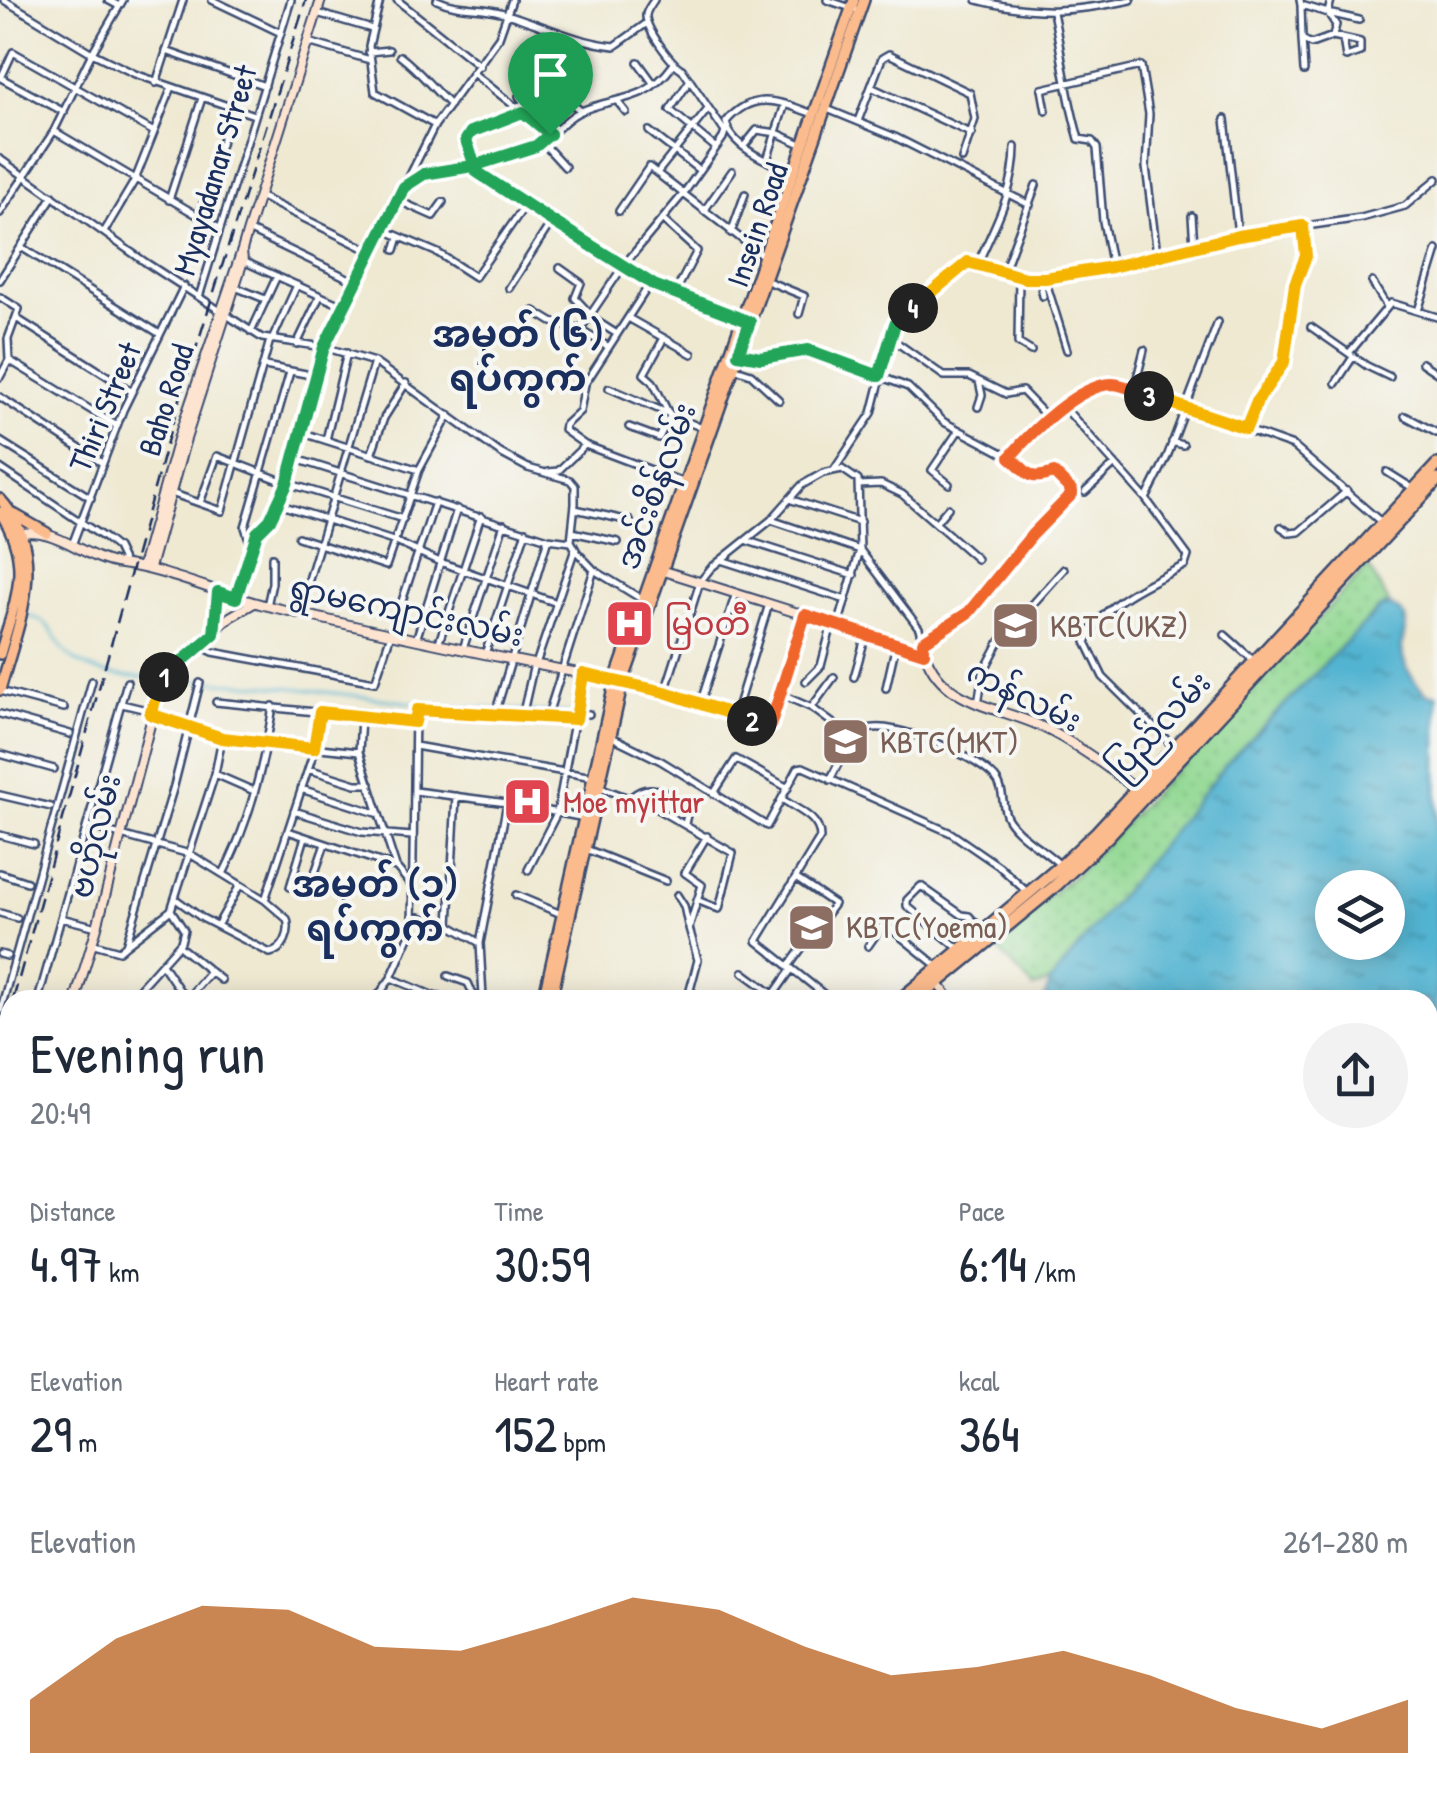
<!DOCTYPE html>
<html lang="en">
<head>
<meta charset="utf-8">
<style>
  body { margin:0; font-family:"Patrick Hand","Noto Sans Myanmar",sans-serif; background:#f2f2f3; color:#1f2937; height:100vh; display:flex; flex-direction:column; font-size:38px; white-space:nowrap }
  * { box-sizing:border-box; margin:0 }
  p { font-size:32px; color:#747a83 }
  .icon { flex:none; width:55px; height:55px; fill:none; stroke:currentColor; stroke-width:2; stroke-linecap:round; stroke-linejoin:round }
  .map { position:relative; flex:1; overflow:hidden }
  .panel { position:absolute; left:0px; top:990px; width:1438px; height:812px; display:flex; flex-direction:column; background:#fff; border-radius:30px 30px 0 0; box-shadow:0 5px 25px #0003 }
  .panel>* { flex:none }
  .fabs { position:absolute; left:1315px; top:870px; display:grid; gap:20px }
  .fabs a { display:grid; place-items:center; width:90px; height:90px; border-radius:50%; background:#fff; box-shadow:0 5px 25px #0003; font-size:50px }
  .pin { position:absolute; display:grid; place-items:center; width:85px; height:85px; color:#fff; margin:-102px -42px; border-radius:50% 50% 50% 0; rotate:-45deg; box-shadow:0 0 10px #0007 }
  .pin .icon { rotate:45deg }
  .km { position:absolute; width:50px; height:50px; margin:-25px; border-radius:50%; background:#222; color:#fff; font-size:28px; line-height:50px; text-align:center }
  .round { display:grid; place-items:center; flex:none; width:105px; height:105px; border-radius:52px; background:#f2f2f3 }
  .overview { display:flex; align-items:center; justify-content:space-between; height:170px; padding:0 30px }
  h1 { font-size:55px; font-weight:600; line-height:75px }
  .stats { display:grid; grid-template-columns:repeat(3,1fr); gap:15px; height:170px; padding:10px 30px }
  .stats div { display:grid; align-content:center }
  .stats b { font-size:50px; font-weight:600 }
  .stats small { font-size:28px; font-weight:400 }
  .stats p { font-size:28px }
  .chart { height:280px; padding:20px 30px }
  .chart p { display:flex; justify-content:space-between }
  .chart svg { width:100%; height:180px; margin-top:10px; fill:#b45309; opacity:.7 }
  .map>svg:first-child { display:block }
</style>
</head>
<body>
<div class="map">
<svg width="1437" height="1802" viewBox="0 0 1437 1802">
  <defs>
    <pattern id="park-dots" width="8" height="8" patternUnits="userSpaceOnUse" patternTransform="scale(2.5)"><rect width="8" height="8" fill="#91d892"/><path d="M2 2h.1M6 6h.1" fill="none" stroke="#7cba80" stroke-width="1.8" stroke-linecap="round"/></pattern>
    <pattern id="water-ripples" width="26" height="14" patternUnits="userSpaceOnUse" patternTransform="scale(2.5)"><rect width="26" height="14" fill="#52b4d1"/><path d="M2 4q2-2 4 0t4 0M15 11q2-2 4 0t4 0" fill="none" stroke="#4393ad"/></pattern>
  </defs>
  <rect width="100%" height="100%" fill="#f6f6f2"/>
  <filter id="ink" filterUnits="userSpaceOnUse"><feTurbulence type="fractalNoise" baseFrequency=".01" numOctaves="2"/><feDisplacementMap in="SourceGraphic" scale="20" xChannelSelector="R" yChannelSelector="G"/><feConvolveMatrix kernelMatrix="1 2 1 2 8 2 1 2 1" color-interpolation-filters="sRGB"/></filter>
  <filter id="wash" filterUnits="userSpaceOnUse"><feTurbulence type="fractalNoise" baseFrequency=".0048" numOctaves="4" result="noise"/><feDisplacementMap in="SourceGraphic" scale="40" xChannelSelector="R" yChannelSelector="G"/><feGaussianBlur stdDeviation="2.25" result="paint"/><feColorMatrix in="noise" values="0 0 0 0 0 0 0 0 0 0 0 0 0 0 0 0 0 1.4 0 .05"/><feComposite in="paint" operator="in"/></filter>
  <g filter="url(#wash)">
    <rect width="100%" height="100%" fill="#efe9d2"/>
    <path fill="url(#park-dots)" stroke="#568478" stroke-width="2.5" d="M1368 566 1390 605 1378 609 1229 761 1050 982 1034 988 991 942 1080 870Z"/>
    <path fill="url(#water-ripples)" stroke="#367298" stroke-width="2.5" fill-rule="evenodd" d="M1390 605C1415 620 1404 623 1402 646 1401 664 1415 686 1430 695L1437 694V1240L1428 1226V1000H1044L1050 982 1229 761 1379 609ZM1332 888H1388V942H1332Z
      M1428 1263H1432L1437 1269V1802H1392L1398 1793 1428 1792Z"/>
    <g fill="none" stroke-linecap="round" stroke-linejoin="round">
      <path stroke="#52b4d1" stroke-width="2.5" d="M26 615C61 625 50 641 72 658 96 677 131 678 159 677
        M167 678 286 687 438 706 568 713"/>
    </g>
  </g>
  <g filter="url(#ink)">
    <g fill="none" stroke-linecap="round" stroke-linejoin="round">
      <defs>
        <path id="street" d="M4 0 92 53 135 74 254 115
          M108 0 119 6
          M212 0 281 33
          M380 0 369 46 375 92 435 125
          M397 0 480 66
          M437 0C458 10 478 6 500 12 539 23 574 42 615 46L647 23
          M827 0 860 11
          M977 0C1034 15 1074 12 1131 0
          M1300 0 1301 5 1302 39 1311 44 1333 36 1336 25 1328 13 1301 5
          M1331 0 1328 13 1359 20
          M1053 12C1062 54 1066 94 1078 135L1079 139 1092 141 1097 148 1103 221 1112 267
          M317 13 372 29
          M1333 36 1360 42V52L1346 57 1343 39
          M1302 39 1304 71
          M308 42 370 60
          M166 51 265 86
          M369 52 389 50
          M400 56C420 71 432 88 450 105
          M638 62 654 84
          M533 72 581 111
          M474 74 550 134
          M690 80 670 110 716 148
          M156 83 183 0
          M871 87 972 134
          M519 96 527 107 555 129
          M617 101 626 112
          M827 109 895 137 1030 205
          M1046 111 1042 89 1141 66 1149 114 1146 167 1157 254
          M64 112 1 78 13 52 154 132
          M523 112 467 135 468 150 477 173 655 285 744 319
          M1225 119 1238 235
          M858 121 882 58 889 54 970 93 975 119 962 159
          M54 131 219 228
          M649 131 699 170
          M543 143 565 167
          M744 146 757 130 777 133 801 144
          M0 159 145 262 262 338 324 347 374 362 500 453 528 468 570 480 575 486V504L571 541 577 552 594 570 643 600
          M767 160 785 104
          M657 173 708 109
          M793 173C771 163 731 148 726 122 753 90 778 101 813 114
          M406 186C444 161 496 167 537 146 553 137 562 120 579 112 617 95 644 105 673 65
          M259 196 372 252
          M169 200 202 98
          M397 200 433 216 443 202
          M619 211 649 167 762 255
          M704 211 732 171
          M0 213 54 131 92 53 123 0
          M1192 216 1194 245
          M199 217 232 107
          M663 220 697 251 675 293
          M382 229 438 253 475 277 526 204
          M248 230 356 282
          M104 232 135 180 172 87
          M731 233 745 194
          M21 247 160 334
          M395 250 399 237
          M243 261 343 306
          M978 263C995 225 1015 190 1015 147
          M560 268 581 283 575 298 591 315
          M1004 271 1036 185
          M1019 277 1018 343 1031 351
          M1045 279 1067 350
          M0 280 53 196
          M765 280 804 296 799 314
          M1040 280 1043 296
          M651 282 585 384 580 411 565 425 564 430 585 445 683 482
          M1372 282 1386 305
          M235 287 265 299
          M509 288 552 221
          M0 297 19 309 8 339 9 360 0 377
          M199 297 291 0
          M534 311 552 322 580 330 609 347
          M1418 311 1437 250
          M590 317 617 334
          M16 318 131 391
          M630 319 692 354
          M1311 327 1367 366 1390 377
          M580 330 624 265 684 193 723 138 725 132 682 69C672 64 645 28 646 15 647 9 651 5 654 0
          M251 332 277 276
          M889 337 944 376H969L1006 394 1022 391 1048 418
          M272 340 297 285
          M297 344 320 296
          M1349 353 1391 303 1437 317
          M738 355 761 358 808 350 879 376 908 387 944 422 1010 457 1034 477 1039 479 1055 473 1072 491 969 612 923 643
          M9 360 117 426
          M1422 363 1437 373
          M265 366 316 376
          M736 369 751 374 779 400
          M1336 383 1353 357
          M609 388 702 428
          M1134 390 1144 350
          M0 397 102 463
          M978 407 982 395 979 381
          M1064 407 1146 499 1188 556 1185 565C1146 586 1104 600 1086 642L1103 677 1172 745
          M1405 416 1437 433
          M629 427 659 438 670 416 653 382 644 374 664 338
          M1246 428 1257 401 1284 362 1295 283 1307 256 1303 227
          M300 432 419 470
          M326 440 347 353
          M0 441 91 498
          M1172 442 1183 445
          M371 455 384 418 406 383
          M1010 457C1034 429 1081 381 1120 385L1293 446 1381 522
          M293 458 548 539 571 542
          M0 468 106 539 117 548 125 565
          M834 470 872 413 895 323 968 262 1025 278 1063 276 1238 236 1361 218 1405 206 1437 179
          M548 472 558 471 585 445
          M1387 472 1414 489
          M949 484 932 470 959 430
          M859 485 881 484 902 494 977 559
          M1085 492 1115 464
          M171 493 222 511 270 340
          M1146 499 1167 457 1218 322
          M792 500 860 522
          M200 503 217 456 287 483 403 519
          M278 504 396 542 440 562 554 602
          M575 509 630 521
          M771 520 860 550 919 628 925 653
          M937 521 948 508
          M1281 527 1290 533 1299 532 1347 491
          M572 532 618 542
          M298 537 386 566 419 470 449 415
          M748 541 854 575
          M72 545 123 410 184 286
          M251 546 257 533 270 520 287 483 324 347 435 125 499 37 512 0
          M721 560 846 600
          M236 598 251 546 245 527 290 372
          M267 606 272 583V557
          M299 613 374 362
          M1225 635 1253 660
          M416 640 457 509
          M438 645 481 516
          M200 646 213 652 375 682 435 502
          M463 649 504 524
          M485 654 526 531
          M536 664 575 549
          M854 677 866 635
          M806 681 821 666 832 624
          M623 682 770 726 805 615
          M886 688 896 644
          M0 691 64 708
          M665 692 700 582 711 568 771 520 802 485 823 473 842 469 858 480 860 550 838 626
          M780 694 812 708 854 739
          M216 702 415 722
          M122 704 151 711
          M498 704 548 539
          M700 704 736 593
          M978 704 983 673 1000 641 1064 569
          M812 707 834 677
          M524 708 534 664
          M550 708 594 570
          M577 713 589 714
          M0 714 70 734
          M151 715 222 738 359 752
          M735 715 769 604
          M361 717 359 752 396 867 412 886
          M610 736 661 761 767 826 798 768 803 767 951 833 999 866 1027 892
          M415 746 593 777
          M0 754 54 769
          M308 769 356 784H370
          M215 774 254 791
          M830 780C839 763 848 739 866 730 891 718 985 759 998 782 1005 793 1001 808 1008 819 1019 837 1045 850 1060 865
          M599 787 655 808 733 853 719 909 697 900
          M301 789 379 814
          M415 791 507 803 585 818
          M714 793 736 759 788 788
          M0 795 51 807
          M631 797C651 779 670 795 689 806L685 824
          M782 799C797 810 820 817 820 838L757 941 831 1000
          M294 811 362 832 412 836
          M88 826 190 854 265 900 287 919C291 933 284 950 270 953L202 918 177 900
          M288 831 395 867
          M0 835 34 844
          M586 849 666 881
          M528 870 557 813 583 674
          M0 873 27 882
          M223 874C250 821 264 765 273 706
          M290 887 305 837
          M309 890 325 844
          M516 895 561 914
          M677 895 684 906 688 925
          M265 900 315 748 321 712
          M0 913 17 918
          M412 915 449 925 480 943
          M61 918 97 927
          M218 924 240 885
          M449 925 456 796
          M91 943 119 951 126 945 174 786 200 683
          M126 945 171 910
          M179 946 221 980
          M868 946 884 923 937 966
          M958 948 907 906V900L921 886 962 915 969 916 981 929
          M0 954 7 956
          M162 964 186 1000
          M788 967 834 904 797 879
          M743 972 781 1000
          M448 976 468 983 474 996
          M391 978 434 996 458 1000
          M774 994 791 970
          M483 997 480 943 507 803
          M38 1000 127 682
          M129 1000 181 942 184 930 171 910 215 774 222 738
          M186 1000 210 972
          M375 1000 391 978 412 930 415 710 576 719
          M461 1000 474 996 519 1000
          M701 1000 690 990 698 960 689 928 702 885 685 873 707 836
          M0 1012 92 681
          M0 1132 10 1099
          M0 1161 10 1164
          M1 1250 10 1258
          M0 1372 10 1370
          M0 1399 3 1407
          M0 1435 10 1439
          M0 1517 10 1521
          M4 1717 10 1692
          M1027 1792 1044 1802
          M1119 1792 1124 1795
          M1146 1792 1164 1802
          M174 1802 177 1792
          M193 1802 197 1792
          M561 1802 569 1792
          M1232 1802 1237 1792"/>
        <path id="secondary" d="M15 535C53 522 84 560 121 564 172 571 218 594 268 606 384 634 501 658 619 681
          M142 567 178 439 242 250
          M150 568 185 442 243 261 242 250 248 230 321 0
          M661 570 925 653C942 704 995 706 1038 725 1073 741 1107 767 1137 790
          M214 632 219 592
          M937 983 951 1000
          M75 1000 97 927 161 683 166 674 230 617 254 603
          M0 1253 10 1219
          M0 1734 4 1717
          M216 1792 244 1802
          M973 1802 981 1792"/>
        <path id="primary" d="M0 499C51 554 17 627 0 690
          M0 512C34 564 15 600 0 654
          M12 513 47 533
          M543 1000 615 680 854 0
          M551 1000 623 682 864 0
          M0 1353 10 1350
          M884 1792 897 1802"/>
        <path id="highway" d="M900 1000 1061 866 1097 832 1437 465
          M916 1000 1053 888 1106 838 1437 480
          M282 1802 285 1792
          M291 1802 294 1792"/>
      </defs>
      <use href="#street" stroke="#3b4b6f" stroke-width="10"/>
      <use href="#secondary" stroke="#3b4b6f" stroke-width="12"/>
      <use href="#primary" stroke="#3b4b6f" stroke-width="14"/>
      <use href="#highway" stroke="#3b4b6f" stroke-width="16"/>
      <use href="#street" stroke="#fff" stroke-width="5"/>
      <use href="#secondary" stroke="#fde4d1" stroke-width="8"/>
      <use href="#primary" stroke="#fbbb8d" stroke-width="9"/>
      <use href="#highway" stroke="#fbbb8d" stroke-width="11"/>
      <path stroke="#1b2f5e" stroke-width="2.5" stroke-dasharray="15 8" stroke-linecap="butt" d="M13 1000 170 431 306 0
        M0 1047 10 1011"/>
    </g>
  </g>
  <g fill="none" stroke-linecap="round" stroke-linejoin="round" filter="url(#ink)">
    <defs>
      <path id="split-1" d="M164 677 214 634 218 592 236 598 257 533 270 520 287 484 324 347 404 187 424 174 473 166 536 146 550 134"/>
      <path id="split-2" d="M164 677 150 714 222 738 314 748 320 712 415 722 417 710 576 719 583 674 665 692 752 721"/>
      <path id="split-3" d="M752 721 770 726 805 615 924 653 923 642 969 612 1032 535 1072 494V491L1054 473C1028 481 1031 475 1010 457 1031 432 1078 385 1112 384 1124 384 1138 392 1149 396"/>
      <path id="split-4" d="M913 308 968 262 1025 278H1045L1112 267 1238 236 1303 226 1306 256 1295 284 1284 362 1257 401 1246 428 1149 396"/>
      <path id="split-5" d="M550 134 523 112 471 132 466 140 477 172 552 221 654 285 750 322 738 354 761 358 808 350 879 376 895 324 913 308"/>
    </defs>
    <use href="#split-1" stroke="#fff" stroke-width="20"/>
    <use href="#split-2" stroke="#fff" stroke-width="20"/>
    <use href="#split-3" stroke="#fff" stroke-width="20"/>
    <use href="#split-4" stroke="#fff" stroke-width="20"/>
    <use href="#split-5" stroke="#fff" stroke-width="20"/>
    <use href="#split-1" stroke="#22a559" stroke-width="12"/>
    <use href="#split-2" stroke="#f5b400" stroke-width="12"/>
    <use href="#split-3" stroke="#f0652b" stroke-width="12"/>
    <use href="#split-4" stroke="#f5b400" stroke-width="12"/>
    <use href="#split-5" stroke="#22a559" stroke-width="12"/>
  </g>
  <defs>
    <symbol id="hospital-square" viewBox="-11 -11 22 22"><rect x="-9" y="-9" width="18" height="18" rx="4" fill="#e0444e" stroke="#f6f6f2"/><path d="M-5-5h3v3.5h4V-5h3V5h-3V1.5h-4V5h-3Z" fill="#fff"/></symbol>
    <symbol id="university-square" viewBox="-11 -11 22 22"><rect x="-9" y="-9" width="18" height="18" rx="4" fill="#8d6e63" stroke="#f6f6f2"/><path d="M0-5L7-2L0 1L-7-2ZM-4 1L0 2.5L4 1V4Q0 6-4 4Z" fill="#fff"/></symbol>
  </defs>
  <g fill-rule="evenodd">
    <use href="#hospital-square" x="602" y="596" width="55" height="55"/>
    <use href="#university-square" x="988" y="598" width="55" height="55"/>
    <use href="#university-square" x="818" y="714" width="55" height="55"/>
    <use href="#hospital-square" x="500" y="774" width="55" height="55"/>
    <use href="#university-square" x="784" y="900" width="55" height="55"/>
  </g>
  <g text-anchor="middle" stroke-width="8" stroke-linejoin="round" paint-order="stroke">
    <g font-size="32" fill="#1b2f5e" stroke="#f6f6f2">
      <text transform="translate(215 170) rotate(-73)" y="11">Myayadanar Street</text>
      <text transform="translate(757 225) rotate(-71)" y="11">Insein Road</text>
      <text transform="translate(166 400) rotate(-72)" y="11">Baho Road</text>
      <text transform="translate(105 407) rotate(-67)" y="11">Thiri Street</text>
      <text transform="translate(656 486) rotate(-70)" y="11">အင်းစိန်လမ်း</text>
      <text transform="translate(407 611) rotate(12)" y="11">ရွာမကျောင်းလမ်း</text>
      <text transform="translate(1024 696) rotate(26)" y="11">ကန်လမ်း</text>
      <text transform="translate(1159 725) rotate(-47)" y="11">ပြည်လမ်း</text>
      <text transform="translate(95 836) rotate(-76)" y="11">ဗဟိုလမ်း</text>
    </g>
    <g font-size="32" fill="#be3a42" stroke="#f6f6f2" text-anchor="start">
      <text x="664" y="635">မြဝတီ</text>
      <text x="563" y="813">Moe myittar</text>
    </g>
    <g font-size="32" fill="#785e54" stroke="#f6f6f2" text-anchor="start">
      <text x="1050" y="637">KBTC(UKZ)</text>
      <text x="880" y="753">KBTC(MKT)</text>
      <text x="846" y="938">KBTC(Yoema)</text>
    </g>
    <g font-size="38" font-weight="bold" fill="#1b2f5e" stroke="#f6f6f2">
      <text x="518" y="347">အမှတ် (၆)<tspan x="518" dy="44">ရပ်ကွက်</tspan></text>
      <text x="375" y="897">အမှတ် (၁)<tspan x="375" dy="44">ရပ်ကွက်</tspan></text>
    </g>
  </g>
</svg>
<div class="fabs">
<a><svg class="icon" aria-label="layers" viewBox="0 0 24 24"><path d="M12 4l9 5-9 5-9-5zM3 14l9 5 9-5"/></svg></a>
</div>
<div class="pin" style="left:550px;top:134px;background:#1e9e55"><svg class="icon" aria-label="arrive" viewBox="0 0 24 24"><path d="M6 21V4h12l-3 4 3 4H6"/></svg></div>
<b class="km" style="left:164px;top:677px">1</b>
<b class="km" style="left:752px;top:721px">2</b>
<b class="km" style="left:1149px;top:396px">3</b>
<b class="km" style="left:913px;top:308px">4</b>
<section class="panel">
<div class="overview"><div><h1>Evening run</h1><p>20:49</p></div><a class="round"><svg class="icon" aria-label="share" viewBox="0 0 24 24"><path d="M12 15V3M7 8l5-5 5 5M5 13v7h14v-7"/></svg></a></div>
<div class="stats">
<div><p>Distance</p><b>4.97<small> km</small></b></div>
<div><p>Time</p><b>30:59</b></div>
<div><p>Pace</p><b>6:14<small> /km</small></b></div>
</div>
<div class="stats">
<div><p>Elevation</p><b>29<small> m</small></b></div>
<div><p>Heart rate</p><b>152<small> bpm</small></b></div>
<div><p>kcal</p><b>364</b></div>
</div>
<div class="chart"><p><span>Elevation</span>261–280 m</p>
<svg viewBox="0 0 160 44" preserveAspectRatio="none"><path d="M0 44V31L10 16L20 8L30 9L40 18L50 19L60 13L70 6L80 9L90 18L100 25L110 23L120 19L130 25L140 33L150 38L160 31V44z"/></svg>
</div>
</section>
</div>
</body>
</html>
